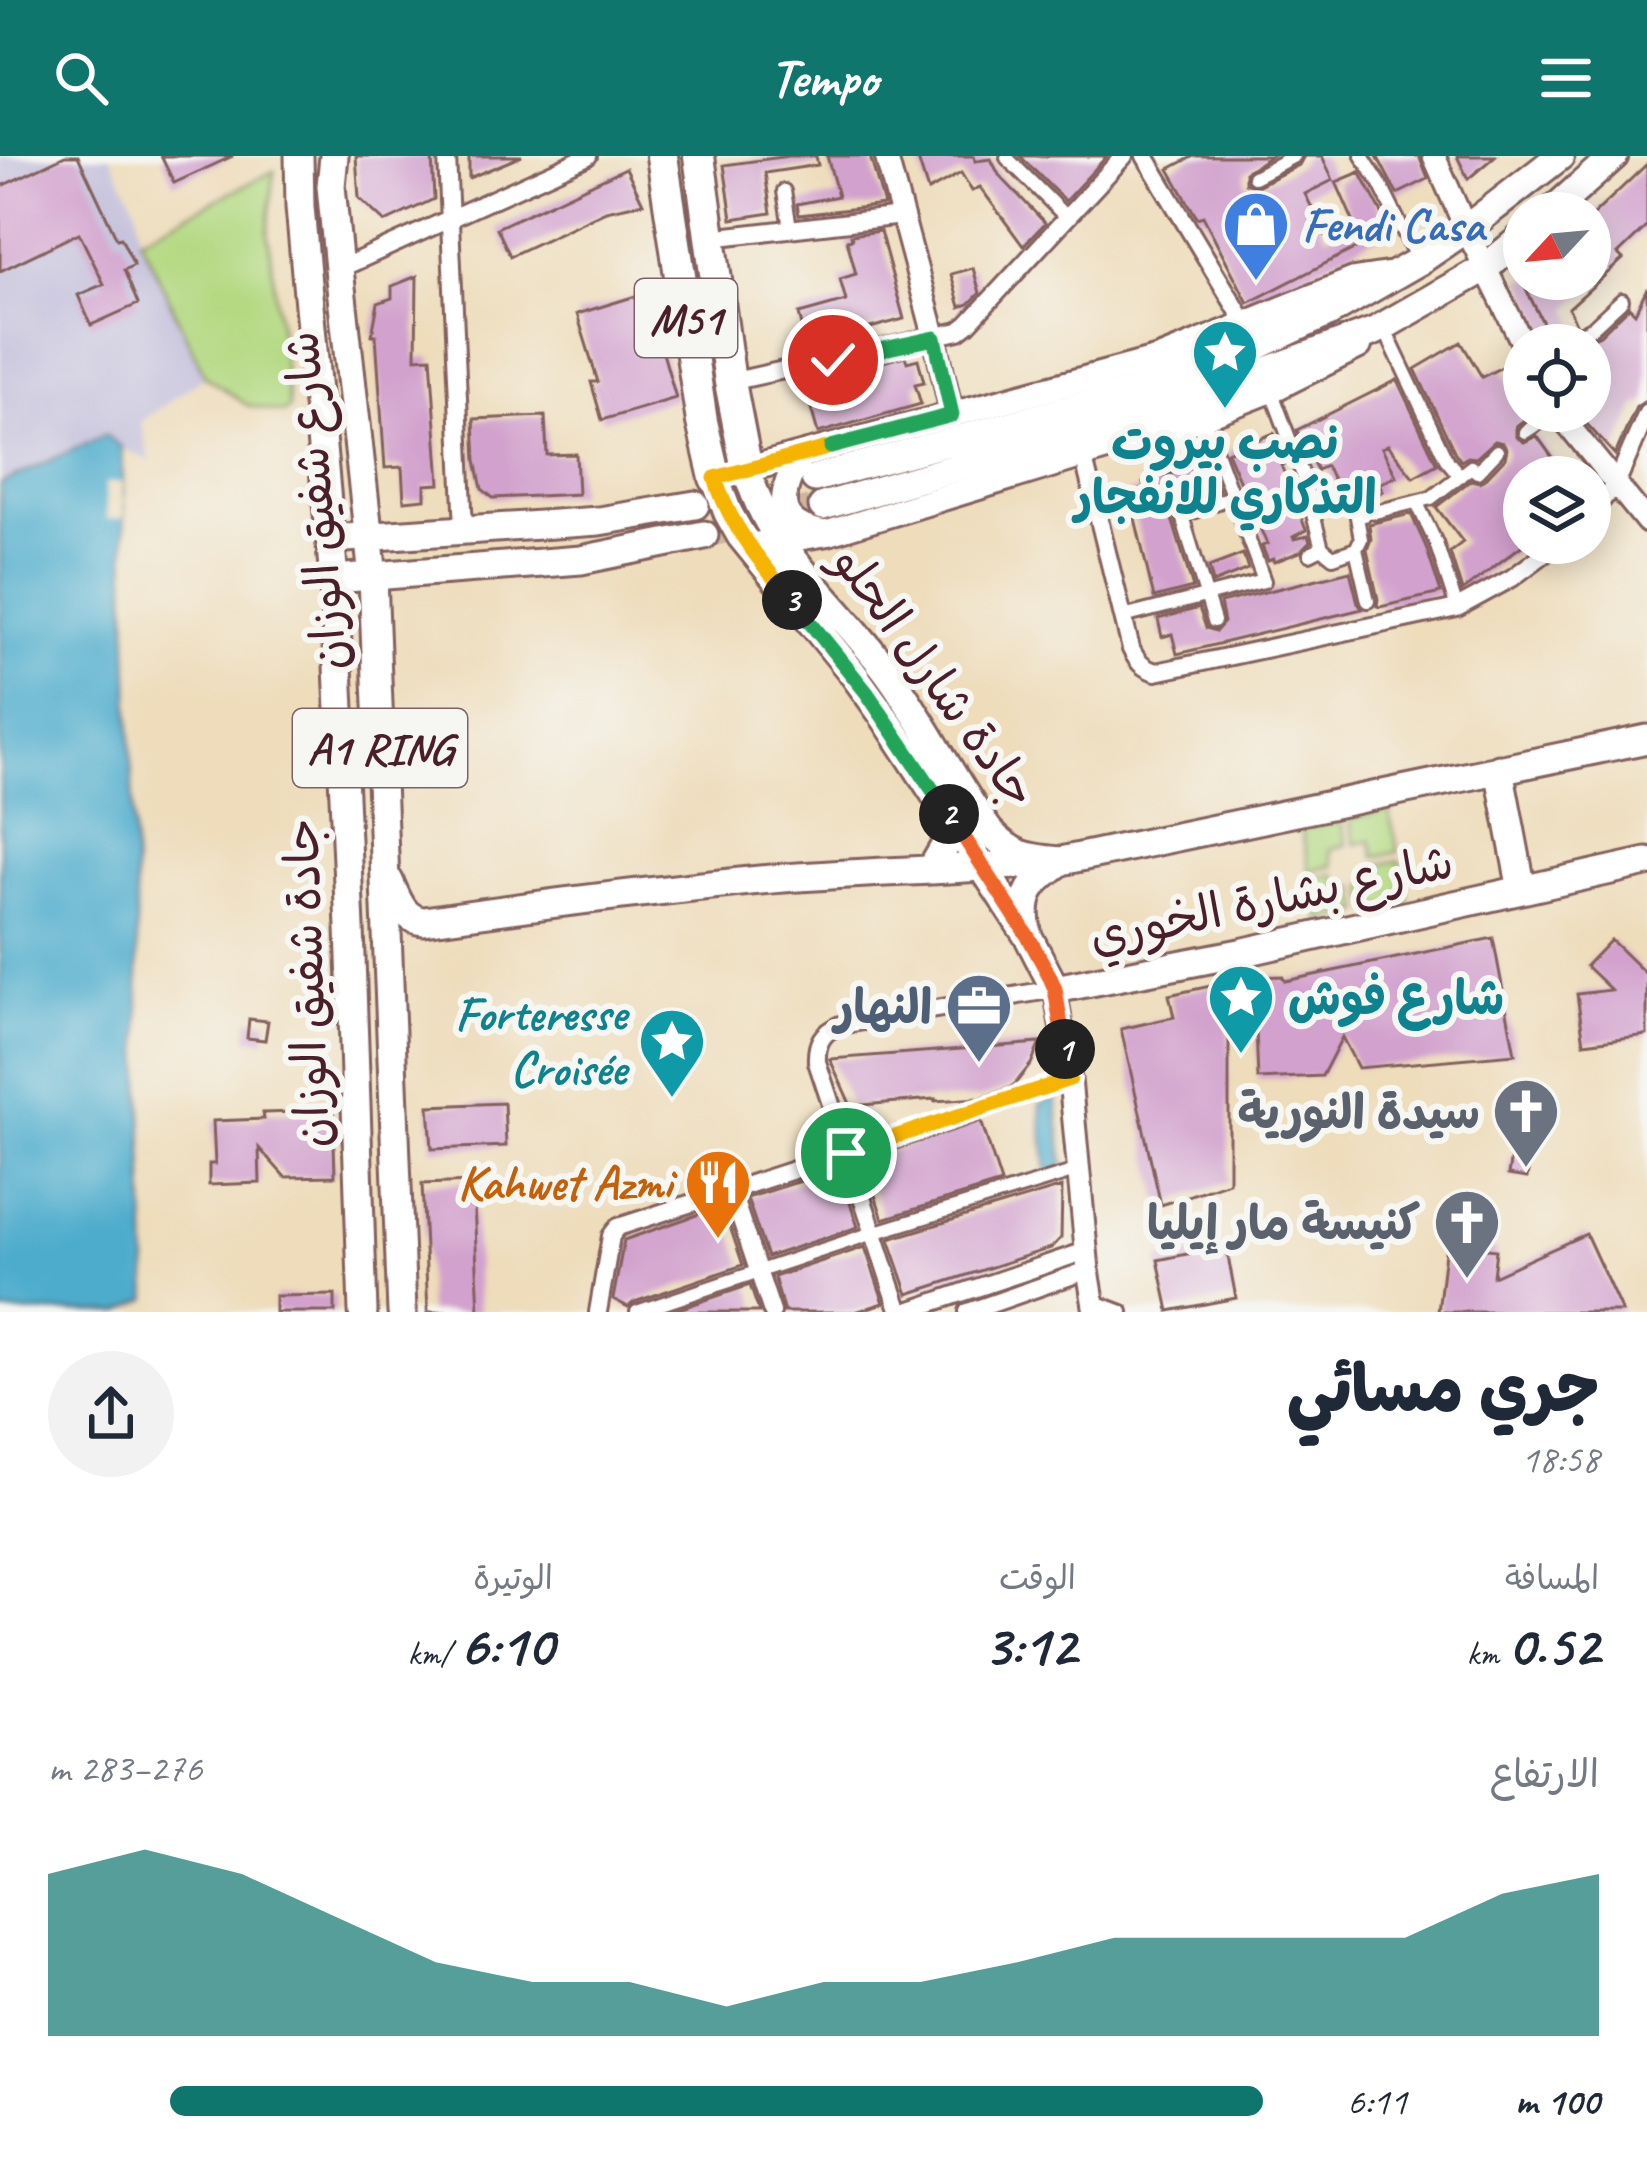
<!DOCTYPE html>
<html lang="ar">
<head>
<meta charset="utf-8">
<style>
  body { margin:0; font-family:Caveat,"Playpen Sans Arabic",sans-serif; background:#f2f2f3; color:#1f2937; direction:rtl; height:100vh; display:flex; flex-direction:column; font-size:45px; white-space:nowrap }
  * { box-sizing:border-box; margin:0 }
  p { font-size:39px; color:#747a83 }
  .icon { flex:none; width:66px; height:66px; fill:none; stroke:currentColor; stroke-width:2; stroke-linecap:round; stroke-linejoin:round }
  .map { position:relative; height:1156px; overflow:hidden; direction:ltr }
  .side { display:flex; flex-direction:column; background:#fff; flex:1 }
  .side>* { flex:none }
  .needle { width:78px; rotate:244deg }
  .fabs { position:absolute; left:1503px; top:36px; display:grid; gap:24px }
  .fabs a { display:grid; place-items:center; width:108px; height:108px; border-radius:50%; background:#fff; box-shadow:0 6px 30px #0003; font-size:60px }
  .pin { position:absolute; display:grid; place-items:center; width:102px; height:102px; color:#fff; margin:-51px; border:6px solid #fff; border-radius:50%; box-shadow:0 3px 12px #0007 }
  .km { position:absolute; width:60px; height:60px; margin:-30px; border-radius:50%; background:#222; color:#fff; font-size:33px; line-height:60px; text-align:center }
  .round { display:grid; place-items:center; flex:none; width:126px; height:126px; border-radius:63px; background:#f2f2f3 }
  .overview { display:flex; align-items:center; justify-content:space-between; height:204px; padding:0 48px }
  h1 { font-size:66px; font-weight:800; line-height:90px }
  .figures { display:grid; grid-template-columns:repeat(3,1fr); gap:18px; height:204px; padding:12px 48px }
  .figures div { display:grid; align-content:center }
  .figures b { font-size:60px; font-weight:800 }
  .figures small { font-size:33px; font-weight:400 }
  .figures p { font-size:33px }
  .chart { height:336px; padding:24px 48px }
  .chart p { display:flex; justify-content:space-between }
  .chart svg { width:100%; height:216px; margin-top:12px; fill:#0f766e; opacity:.7 }
  ul { padding:0 48px; list-style:none; font-size:39px }
  li { display:grid; grid-template-columns:192px 144px 1fr; align-items:center; height:90px }
  li i { height:30px; border-radius:15px; background:#0f766e }
  header { display:flex; justify-content:space-between; align-items:center; height:156px; padding:0 48px; background:#0f766e; color:#fff; font-size:54px; font-weight:800 }
  .map>svg:first-child { display:block }
</style>
</head>
<body>
<header><svg class="icon" aria-label="menu" viewBox="0 0 24 24"><path d="M4 6h16M4 12h16M4 18h16"/></svg>Tempo<svg class="icon" aria-label="search" viewBox="0 0 24 24"><circle cx="10" cy="10" r="6"/><path d="M15 15l6 6"/></svg></header>
<div class="map">
<svg width="1647" height="1156" viewBox="0 0 1647 1156">
  <rect width="100%" height="100%" fill="#f6f6f2"/>
  <filter id="ink" filterUnits="userSpaceOnUse"><feTurbulence type="fractalNoise" baseFrequency=".00833" numOctaves="2"/><feDisplacementMap in="SourceGraphic" scale="24" xChannelSelector="R" yChannelSelector="G"/><feConvolveMatrix kernelMatrix="1 2 1 2 8 2 1 2 1" color-interpolation-filters="sRGB"/></filter>
  <filter id="wash" filterUnits="userSpaceOnUse"><feTurbulence type="fractalNoise" baseFrequency=".004" numOctaves="4" result="noise"/><feDisplacementMap in="SourceGraphic" scale="48" xChannelSelector="R" yChannelSelector="G"/><feGaussianBlur stdDeviation="2.7" result="paint"/><feColorMatrix in="noise" values="0 0 0 0 0 0 0 0 0 0 0 0 0 0 0 0 0 1.4 0 .05"/><feComposite in="paint" operator="in"/></filter>
  <g filter="url(#wash)">
    <rect width="100%" height="100%" fill="#eedcba"/>
    <path fill="#c4c0db" d="M0 0H110L137 53 140 82 205 220 141 266 150 305 122 292 105 279 0 328Z"/>
    <path fill="#b4d982" stroke="#7f7c56" stroke-width="3" d="M274 15 268 76 289 252 283 257 247 249 205 220 140 82Z
      M1389 654 1398 696 1375 701 1371 685 1355 688 1349 663Z
      M1341 665 1346 689 1330 693 1333 710 1310 715 1301 673Z
      M1400 704 1409 746 1369 754 1364 730 1380 726 1377 709Z
      M1335 718 1339 734 1356 731 1361 756 1321 765 1312 723Z"/>
    <path fill="#4daccc" stroke="#4c667c" stroke-width="3" d="M105 279 122 292 148 1143 120 1156H0V328Z
      M1056 942 1064 1011 1047 1017 1040 948Z"/>
    <path fill="#eedcba" d="M122 326 124 362 107 363 105 327Z"/>
    <g id="blocks">
      <path fill="#d2a1cd" d="M65 0H78L117 83 121 82 134 109 124 114 138 148 91 169 78 139 104 128 79 77 0 115V31Z
        M161 0H233L174 27Z
        M356 0H432L434 43 385 66 359 42Z
        M469 0H522L469 22Z
        M789 0H816L818 9 765 17 771 57 732 63 724 9Z
        M827 0H870L884 49 799 59 797 48 838 40Z
        M917 0H974L975 5 991 3 999 19 1045 67 1023 90 980 31 972 35 961 17 928 35Z
        M1020 0H1107L1065 45Z
        M1194 0H1271L1245 16V27L1255 31 1299 9 1304 0H1322L1333 24 1305 38 1326 80 1354 67 1336 26 1360 16 1391 74 1248 147 1203 60 1197 62 1169 13Z
        M1377 0H1419L1428 23 1397 38Z
        M1457 0H1495L1468 23Z
        M1647 8V70L1618 98 1623 103 1569 152 1576 168 1551 183 1521 123H1590V62Z
        M626 12 643 47 606 55 510 100 497 72Z
        M880 75 904 163 807 189 799 158 846 145 840 123 856 118 847 84 852 83 851 79Z
        M973 112 980 137 969 148 960 151 951 118Z
        M417 120 416 202 431 201 440 328 425 329V343L404 345 402 311 385 312 376 179H372L378 147 392 142V130Z
        M1647 132V244L1636 251 1615 299 1585 266 1580 255H1590V184L1600 179 1629 151 1635 157Z
        M636 140 640 154 650 152 676 242 602 264 591 226H598L577 158Z
        M1461 186 1482 221 1502 211 1527 262 1516 270V281L1524 286 1537 280 1560 312 1548 321H1524V388L1462 435 1450 396 1463 386 1436 351 1471 324 1479 326 1485 323 1505 302 1507 293 1503 287 1495 285 1476 302 1468 301 1461 305 1455 297 1415 213Z
        M905 200 907 206 918 203 924 226 915 228 921 248 818 277 804 227Z
        M1397 224 1437 308 1413 321 1388 289 1382 292 1396 320 1379 328 1383 335 1348 352 1326 310 1317 314 1309 298 1306 299 1297 274Z
        M545 260 547 299 576 298 578 338 493 342 482 333 476 304 474 263Z
        M1274 277 1287 307 1281 309 1306 374 1293 381 1294 383 1308 380 1310 386 1300 396 1274 406 1273 403 1268 405 1262 390 1267 388 1227 296Z
        M1208 305 1219 334 1172 350V363L1193 432 1154 442 1129 337 1145 333 1143 327Z
        M1411 358 1426 391 1441 437 1380 451 1377 450 1378 443 1367 394 1371 383 1369 368Z
        M1243 398 1248 413 1213 427 1209 411Z
        M1350 415 1358 447 1362 453 1177 498 1172 478 1162 481 1158 463 1199 452 1206 472 1216 475 1224 466 1220 447Z
        M1493 782 1515 898 1358 912 1342 881 1322 920 1258 923 1254 821 1282 820 1285 825Z
        M1611 784 1647 819V879L1584 887 1577 838 1611 834 1586 810Z
        M1215 829 1226 833 1229 843V1026L1161 1049 1121 873 1174 861 1169 839Z
        M249 863 268 865 265 884 247 882Z
        M1040 887 1031 908 1015 928 1009 932 980 942 935 945V943L851 950 830 903Z
        M504 947 506 990 432 993 429 950Z
        M333 955 335 1020 285 1021 259 992 260 1027 209 1029V1008H215L213 965 264 963 263 957Z
        M981 965 1001 1027 883 1063 863 1004Z
        M1511 1000 1530 1004 1527 1022 1508 1019Z
        M839 1013 858 1071 767 1101 747 1042Z
        M473 1026 479 1156H428L422 1028Z
        M1062 1031 1061 1082 1051 1092 908 1138 889 1083Z
        M723 1050 743 1109 634 1146 628 1151 613 1143 624 1084Z
        M1586 1078 1622 1156H1438L1446 1088 1496 1094 1493 1120Z
        M1226 1090 1236 1142 1169 1155 1158 1104Z
        M865 1091 884 1147 855 1156H784L774 1121Z
        M750 1129 759 1156H670Z
        M335 1139V1156H275V1140Z"/>
    </g>
  </g>
  <g filter="url(#ink)">
    <use href="#blocks" fill-opacity="0" stroke="#83615d" stroke-width="3"/>
    <g fill="none" stroke-linecap="round" stroke-linejoin="round">
      <path stroke="#cdb69d" stroke-width="27" stroke-dasharray="27 14" stroke-linecap="butt" d="M704 379 823 350"/>
      <defs>
        <path id="pedestrian" d="M1362 0 1380 28 1418 105
          M1007 2 1067 62
          M1254 21 1294 0
          M784 35 790 72
          M1384 172 1446 303 1460 320
          M1559 189 1593 171 1622 144
          M1271 234 1302 317 1322 392
          M1525 276 1557 255
          M1417 347 1436 387 1457 452
          M1375 356 1431 342 1471 311 1477 316 1497 295
          M1356 393 1368 445
          M1310 398 1322 392 1333 401 1356 393 1361 383 1357 361 1364 359
          M1123 461 1264 425 1203 261
          M1214 465 1182 360 1233 340
          M846 997 1070 923
          M1093 1145 1122 1156
          M637 1156 873 1077 1079 1014"/>
        <path id="minor" d="M447 0 464 374
          M1145 0 1247 170
          M710 82 902 60
          M339 113 588 0
          M730 226 959 175 968 168 1124 0
          M1083 299 1131 493C1137 505 1142 512 1156 516L1457 452 1512 422 1559 387
          M1590 358 1616 328 1647 257
          M731 1034 772 1156
          M598 1156 611 1080 618 1071 846 997
          M900 1156 817 906C816 887 822 876 840 869L1055 833
          M905 1156 1086 1095
          M968 1156 1088 1114"/>
        <path id="tertiary" d="M886 0 935 182 952 259
          M1434 0 1466 73 1524 190
          M1557 255 1647 366
          M1055 833 1070 923 1088 1114 1095 1156"/>
        <path id="secondary" d="M801 299C780 334 770 369 823 377
          M715 322 1159 203 1354 124 1387 119
          M748 390 828 377 1182 269 1271 234 1359 190"/>
        <path id="primary" d="M1550 57 1614 0
          M747 314C769 397 840 450 889 518 925 568 953 625 989 675 1013 701 1028 702 1061 705L1647 583
          M715 322 728 357 741 380 852 516 885 562 1029 782 1055 833 1240 797 1647 706
          M815 322 1143 233 1202 213 1259 189 1330 156 1419 105 1466 73 1560 0
          M823 350 1175 249 1375 175 1485 112 1524 80
          M331 383 599 365 695 349
          M334 423 581 404 704 379
          M1499 613 1522 734
          M1027 775C1020 736 1032 727 1061 705"/>
        <path id="trunk" d="M299 0 300 51 334 423 350 771 363 1156
          M334 0 331 30 339 113 373 421 402 1156
          M932 712 945 690 950 659
          M389 725C397 742 403 764 424 765 535 749 648 735 760 724 861 715 961 715 1061 705"/>
        <path id="motorway" d="M662 0 702 266 715 322
          M699 0 730 226 747 314"/>
      </defs>
      <use href="#pedestrian" stroke="#83615d" stroke-width="18"/>
      <use href="#minor" stroke="#83615d" stroke-width="22"/>
      <use href="#tertiary" stroke="#83615d" stroke-width="27"/>
      <use href="#secondary" stroke="#83615d" stroke-width="30"/>
      <use href="#primary" stroke="#83615d" stroke-width="33"/>
      <use href="#trunk" stroke="#83615d" stroke-width="33"/>
      <use href="#motorway" stroke="#83615d" stroke-width="36"/>
      <use href="#pedestrian" stroke="#fff" stroke-width="12"/>
      <use href="#minor" stroke="#fff" stroke-width="16"/>
      <use href="#tertiary" stroke="#fff" stroke-width="21"/>
      <use href="#secondary" stroke="#fff" stroke-width="24"/>
      <use href="#primary" stroke="#fff" stroke-width="27"/>
      <use href="#trunk" stroke="#fff" stroke-width="27"/>
      <use href="#motorway" stroke="#fff" stroke-width="30"/>
    </g>
  </g>
  <g fill="none" stroke-linecap="round" stroke-linejoin="round" filter="url(#ink)">
    <defs>
      <path id="split-1" d="M846 997 1070 923 1065 893"/>
      <path id="split-2" d="M949 658 1029 782 1049 819 1055 833 1065 893"/>
      <path id="split-3" d="M792 444 867 537 949 658"/>
      <path id="split-4" d="M792 444C761 406 730 371 715 322L831 291"/>
      <path id="split-5" d="M831 291 952 259 935 182 833 204"/>
    </defs>
    <use href="#split-1" stroke="#fff" stroke-width="24"/>
    <use href="#split-2" stroke="#fff" stroke-width="24"/>
    <use href="#split-3" stroke="#fff" stroke-width="24"/>
    <use href="#split-4" stroke="#fff" stroke-width="24"/>
    <use href="#split-5" stroke="#fff" stroke-width="24"/>
    <use href="#split-1" stroke="#f5b400" stroke-width="15"/>
    <use href="#split-2" stroke="#f0652b" stroke-width="15"/>
    <use href="#split-3" stroke="#22a559" stroke-width="15"/>
    <use href="#split-4" stroke="#f5b400" stroke-width="15"/>
    <use href="#split-5" stroke="#22a559" stroke-width="15"/>
  </g>
  <defs>
    <symbol id="shop-pin" viewBox="-11 -11 22 30"><path d="M0 17L-7.5 6A9.5 9.5 0 1 1 7.5 6Z" fill="#3f7fe0" stroke="#f6f6f2"/><path d="M-5-2.5h2.3a2.7 3.5 0 0 1 5.4 0H5L5.5 6h-11ZM-1.5-2.5h3a1.5 2.3 0 0 0-3 0Z" fill="#fff"/></symbol>
    <symbol id="sight-pin" viewBox="-11 -11 22 30"><path d="M0 17L-7.5 6A9.5 9.5 0 1 1 7.5 6Z" fill="#0f9aa8" stroke="#f6f6f2"/><path d="M0-6L1.8-2.2L6-1.7L2.9 1.2L3.7 5.4L0 3.3L-3.7 5.4L-2.9 1.2L-6-1.7L-1.8-2.2Z" fill="#fff"/></symbol>
    <symbol id="office-pin" viewBox="-11 -11 22 30"><path d="M0 17L-7.5 6A9.5 9.5 0 1 1 7.5 6Z" fill="#5c6f8a" stroke="#f6f6f2"/><path d="M-6-3h4V-5.5h4V-3h4V5H-6ZM-1-4.5V-3h2v-1.5ZM-6 0V1H6V0Z" fill="#fff"/></symbol>
    <symbol id="church-pin" viewBox="-11 -11 22 30"><path d="M0 17L-7.5 6A9.5 9.5 0 1 1 7.5 6Z" fill="#6b7280" stroke="#f6f6f2"/><path d="M-1.2-6h2.4v3.5h3.3v2.4h-3.3V6h-2.4V-.1h-3.3v-2.4h3.3Z" fill="#fff"/></symbol>
    <symbol id="restaurant-pin" viewBox="-11 -11 22 30"><path d="M0 17L-7.5 6A9.5 9.5 0 1 1 7.5 6Z" fill="#e8710a" stroke="#f6f6f2"/><path d="M-5-6h1v4h1v-4h1v4h1v-4h1v5L-1.5 .5V6h-2V.5L-5-1ZM5-6V6H3V1.5H1.5Q1.5-4 5-6Z" fill="#fff"/></symbol>
  </defs>
  <g fill-rule="evenodd">
    <use href="#shop-pin" x="1218" y="30" width="76" height="104"/>
    <use href="#sight-pin" x="1187" y="158" width="76" height="104"/>
    <use href="#sight-pin" x="1203" y="803" width="76" height="104"/>
    <use href="#office-pin" x="941" y="812" width="76" height="104"/>
    <use href="#sight-pin" x="634" y="847" width="76" height="104"/>
    <use href="#church-pin" x="1488" y="917" width="76" height="104"/>
    <use href="#restaurant-pin" x="680" y="988" width="76" height="104"/>
    <use href="#church-pin" x="1429" y="1028" width="76" height="104"/>
  </g>
  <g text-anchor="middle" stroke-width="12" stroke-linejoin="round" paint-order="stroke">
    <g fill="#f6f6f2" stroke="#7e6067" stroke-width="3">
      <rect x="635" y="123" width="102" height="78" rx="9"/>
      <rect x="293" y="553" width="174" height="78" rx="9"/>
    </g>
    <g font-size="45" font-weight="bold" fill="#4a1f2b">
      <text x="686" y="178">M51</text>
      <text x="380" y="608">A1 RING</text>
    </g>
    <g font-size="48" font-weight="bold" fill="#366cbe" stroke="#f6f6f2" text-anchor="start">
      <text x="1302" y="85">Fendi Casa</text>
    </g>
    <g font-size="48" font-weight="bold" fill="#0d838f" stroke="#f6f6f2">
      <text x="1225" y="302">نصب بيروت<tspan x="1225" dy="55">التذكاري للانفجار</tspan></text>
      <text x="1288" y="858" text-anchor="start">شارع فوش</text>
      <text x="626" y="874" text-anchor="end">Forteresse<tspan x="626" dy="55">Croisée</tspan></text>
    </g>
    <g font-size="48" fill="#4a1f2b" stroke="#f6f6f2">
      <text transform="translate(315 345) rotate(-95)" y="17">شارع شفيق الوزان</text>
      <text transform="translate(936 520) rotate(54)" y="17">جادة شارل الحلو</text>
      <text transform="translate(1271 742) rotate(-12)" y="17">شارع بشارة الخوري</text>
      <text transform="translate(306 827) rotate(-92)" y="17">جادة شفيق الوزان</text>
    </g>
    <g font-size="48" font-weight="bold" fill="#4e5e75" stroke="#f6f6f2" text-anchor="end">
      <text x="932" y="867">النهار</text>
    </g>
    <g font-size="48" font-weight="bold" fill="#5b616d" stroke="#f6f6f2" text-anchor="end">
      <text x="1480" y="972">سيدة النورية</text>
      <text x="1420" y="1083">كنيسة مار إيليا</text>
    </g>
    <g font-size="48" font-weight="bold" fill="#c56008" stroke="#f6f6f2" text-anchor="end">
      <text x="672" y="1043">Kahwet Azmi</text>
    </g>
  </g>
</svg>
<div class="fabs">
<a><svg class="needle" viewBox="-14 -14 28 28"><path d="M0-13l5 13h-10z" fill="#e53935"/><path d="M0 13l5-13h-10z" fill="#747a83"/></svg></a>
<a><svg class="icon" aria-label="locate" viewBox="0 0 24 24"><circle cx="12" cy="12" r="6"/><path d="M12 2v4M12 18v4M2 12h4M18 12h4"/></svg></a>
<a><svg class="icon" aria-label="layers" viewBox="0 0 24 24"><path d="M12 4l9 5-9 5-9-5zM3 14l9 5 9-5"/></svg></a>
</div>
<div class="pin" style="left:846px;top:997px;background:#1e9e55"><svg class="icon" aria-label="arrive" viewBox="0 0 24 24"><path d="M6 21V4h12l-3 4 3 4H6"/></svg></div>
<div class="pin" style="left:833px;top:204px;background:#d93025"><svg class="icon" aria-label="check" viewBox="0 0 24 24"><path d="M5 12l5 5 9-10"/></svg></div>
<b class="km" style="left:1065px;top:893px">1</b>
<b class="km" style="left:949px;top:658px">2</b>
<b class="km" style="left:792px;top:444px">3</b>
</div>
<section class="side">
<div class="overview"><div><h1>جري مسائي</h1><p>18:58</p></div><a class="round"><svg class="icon" aria-label="share" viewBox="0 0 24 24"><path d="M12 15V3M7 8l5-5 5 5M5 13v7h14v-7"/></svg></a></div>
<div class="figures">
<div><p>المسافة</p><b>0.52<small> km</small></b></div>
<div><p>الوقت</p><b>3:12</b></div>
<div><p>الوتيرة</p><b>6:10<small> /km</small></b></div>
</div>
<div class="chart"><p><span>الارتفاع</span>276–283 m</p>
<svg viewBox="0 0 160 44" preserveAspectRatio="none"><path d="M0 44V11L10 6L20 11L30 20L40 29L50 33L60 33L70 38L80 33L90 33L100 29L110 24L120 24L130 24L140 24L150 15L160 11V44z"/></svg>
</div>
<ul>
<li><b>100 m</b>6:11<i style="width:90%"></i></li>
</ul>
</section>
</body>
</html>
